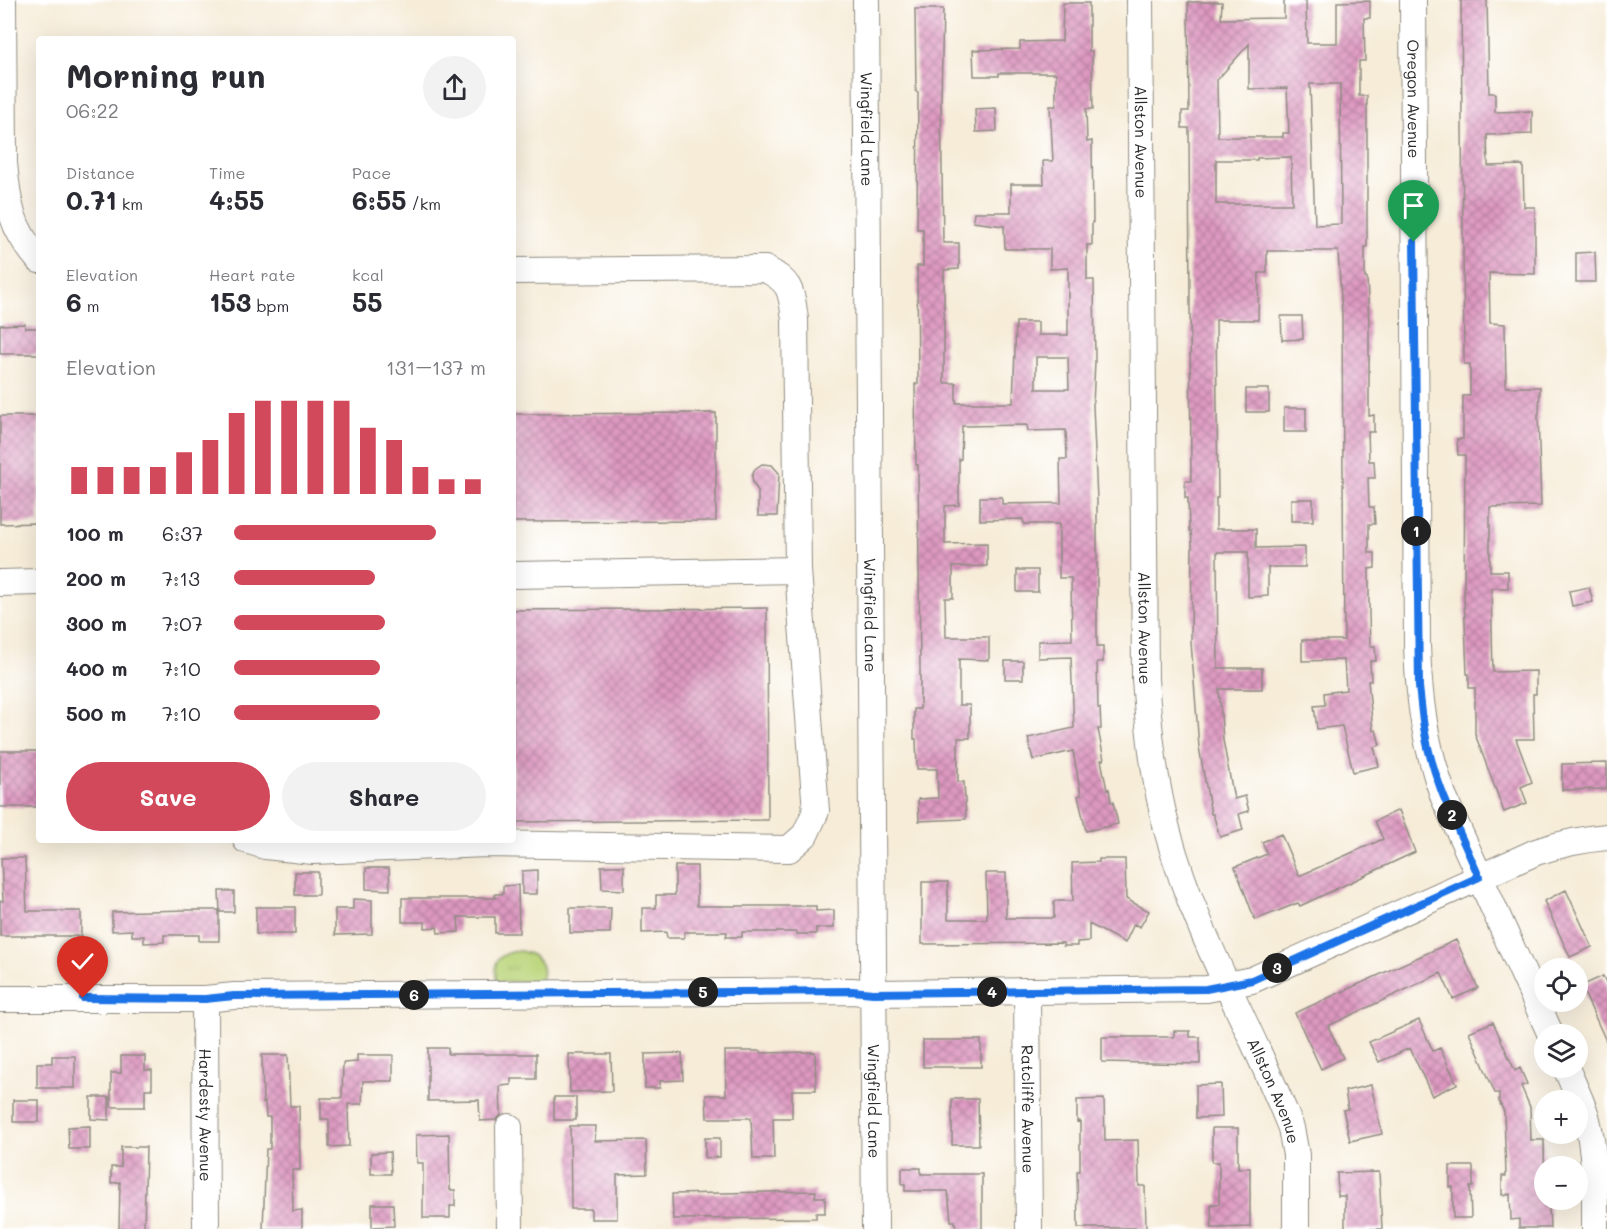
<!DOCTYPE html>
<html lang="en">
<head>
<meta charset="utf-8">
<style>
  body { margin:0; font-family:Mali,sans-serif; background:#f2f2f3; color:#2b2b33; height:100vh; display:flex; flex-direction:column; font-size:22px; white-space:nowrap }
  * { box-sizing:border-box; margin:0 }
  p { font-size:20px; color:#7c7c81 }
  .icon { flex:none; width:33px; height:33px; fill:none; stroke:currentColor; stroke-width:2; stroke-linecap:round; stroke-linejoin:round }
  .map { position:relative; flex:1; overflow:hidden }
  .details { position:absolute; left:36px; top:36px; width:480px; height:807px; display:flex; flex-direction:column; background:#fff; border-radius:6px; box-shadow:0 6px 24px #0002 }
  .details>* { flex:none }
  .fabs { position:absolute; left:1534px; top:958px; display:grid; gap:12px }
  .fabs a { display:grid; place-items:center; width:54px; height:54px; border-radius:50%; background:#fff; box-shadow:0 6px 24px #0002; font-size:30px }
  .pin { position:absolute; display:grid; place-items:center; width:51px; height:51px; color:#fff; margin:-62px -26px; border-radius:50% 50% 50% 0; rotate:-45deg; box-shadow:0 0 6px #0007 }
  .pin .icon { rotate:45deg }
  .km { position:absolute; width:30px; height:30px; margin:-15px; border-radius:50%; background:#222; color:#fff; font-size:16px; line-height:30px; text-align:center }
  .round { display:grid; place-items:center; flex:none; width:63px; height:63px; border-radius:32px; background:#f2f2f3 }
  .overview { display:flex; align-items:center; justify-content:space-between; height:102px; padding:0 30px }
  h1 { font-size:33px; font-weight:800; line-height:45px }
  .metrics { display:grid; grid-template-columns:repeat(3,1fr); gap:9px; height:102px; padding:6px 30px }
  .metrics div { display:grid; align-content:center }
  .metrics b { font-size:26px; font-weight:800 }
  .metrics small { font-size:16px; font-weight:400 }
  .metrics p { font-size:16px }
  .chart { height:168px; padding:12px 30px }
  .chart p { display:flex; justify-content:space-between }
  .chart svg { width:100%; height:108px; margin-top:6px; stroke:#d1495b; stroke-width:6 }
  .action { display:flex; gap:12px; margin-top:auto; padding:12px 30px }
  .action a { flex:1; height:69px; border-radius:36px; background:#d1495b; color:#fff; font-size:24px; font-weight:800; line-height:69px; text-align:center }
  .action a+a { background:#f2f2f3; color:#2b2b33 }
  ul { padding:0 30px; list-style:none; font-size:20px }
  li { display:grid; grid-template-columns:96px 72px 1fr; align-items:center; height:45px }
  li i { height:15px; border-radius:8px; background:#d1495b }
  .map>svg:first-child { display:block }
</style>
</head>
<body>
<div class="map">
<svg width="1607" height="1229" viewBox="0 0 1607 1229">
  <defs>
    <pattern id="grass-tufts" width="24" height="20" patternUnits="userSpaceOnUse" patternTransform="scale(1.5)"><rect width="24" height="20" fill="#bbd57b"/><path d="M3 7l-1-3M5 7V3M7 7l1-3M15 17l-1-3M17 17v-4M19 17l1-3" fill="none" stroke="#a1b76a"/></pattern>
    <pattern id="building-cross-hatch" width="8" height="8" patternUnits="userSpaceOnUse" patternTransform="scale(1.5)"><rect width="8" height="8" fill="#de99c1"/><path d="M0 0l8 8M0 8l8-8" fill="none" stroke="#b47d9d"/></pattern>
  </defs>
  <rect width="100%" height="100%" fill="#fff"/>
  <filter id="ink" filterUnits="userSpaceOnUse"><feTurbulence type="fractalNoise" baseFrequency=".0167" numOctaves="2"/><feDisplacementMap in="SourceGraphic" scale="12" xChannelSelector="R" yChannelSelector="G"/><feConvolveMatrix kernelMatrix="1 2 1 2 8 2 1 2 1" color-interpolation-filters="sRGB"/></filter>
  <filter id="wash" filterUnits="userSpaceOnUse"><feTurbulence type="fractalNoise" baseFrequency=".008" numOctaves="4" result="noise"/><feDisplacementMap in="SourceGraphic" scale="24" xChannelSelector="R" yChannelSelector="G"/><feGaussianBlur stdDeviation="1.35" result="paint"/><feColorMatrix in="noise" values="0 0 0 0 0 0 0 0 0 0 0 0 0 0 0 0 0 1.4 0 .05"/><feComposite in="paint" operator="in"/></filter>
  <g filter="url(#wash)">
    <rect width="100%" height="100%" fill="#f6ecd8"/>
    <path fill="url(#grass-tufts)" stroke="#738053" stroke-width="1.5" d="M520 951C536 954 547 964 541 981L497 982C492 961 498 953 520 951Z"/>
    <g id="blocks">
      <path fill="url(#building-cross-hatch)" fill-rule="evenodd" d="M1284 0H1306L1307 43H1337V2L1370 1V18H1364L1365 61H1359V96H1367V247H1365V278H1367L1369 325V416L1374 415V432H1368L1369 461H1374L1375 478H1368L1369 507H1374L1375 524H1369V553H1375V568L1369 569V615L1370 646H1375L1376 661H1370L1371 681H1368L1373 731 1376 730 1380 745 1374 747 1379 766 1353 772 1342 726 1317 729 1314 706 1325 705 1324 693 1346 690 1344 660 1302 661V640H1344L1342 314 1338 251H1267V273H1259L1258 320H1216L1218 498H1216V529H1256V548L1305 547V567H1268V596L1248 597V552H1217L1218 668H1262V689H1219L1223 740 1234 799 1245 796 1249 811 1239 814 1243 830 1220 837 1213 814H1211L1199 747 1191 642 1192 545 1191 531H1189L1188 498H1185V481H1191L1189 128H1182V111H1189L1188 2H1222L1221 19 1284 18ZM1249 44V89L1287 88 1289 133H1283V137H1218L1217 80ZM1310 84H1340L1341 224 1315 225ZM1291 157 1292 204H1216V160H1257V158Z
        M1461 0H1487L1489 93H1495V112L1532 111V134L1487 135 1488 166 1523 165 1524 207H1535V274L1489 273 1490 323 1505 324 1506 387H1540L1539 414H1538L1541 506 1490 507V571H1508V588H1491L1493 672 1536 671V694H1533L1534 739H1516L1532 782 1521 787 1527 803 1504 812 1475 734V688H1469V674H1467L1464 596 1465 455H1458L1457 439H1463V396H1470V364H1464Z
        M1063 3H1089V51H1092L1093 109H1086L1087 142 1092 141 1093 222H1092V245H1087V280H1094L1095 361 1093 405 1097 500V646H1103V662H1097L1098 708H1100L1101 729H1098L1104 760H1101L1107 790 1109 789 1111 802H1113L1118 824 1086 831 1078 796 1081 795 1073 751 1033 760 1028 738 1074 728 1071 657 1038 658V641L1072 640 1071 578H1059V524H1024L1023 519 980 520V497H1002V504L1061 503 1060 459H1067L1066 430 1028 431 1027 425 962 426 961 459H959V505L945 506V544L987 543V566L953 567V598H945L946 637H989V660L959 659V705H970V738H958V782H964L966 819 919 821 918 799 938 798 937 769H917L916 739H914V709H920V670L918 465H916L915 384H918L917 266H923V229H917L918 92H916L915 9H943L941 98 943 243H959V269L944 270V383H956V403H1013L1016 322H1038V335H1068V268L1050 269V249H1005L1004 226 973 222 974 212H1011V184H1044L1043 161H1053L1050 106H1056V73H999V76H974L973 50 1020 49V42L1062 41ZM1036 357H1068L1069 389H1036Z
        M996 108 997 131 976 132 975 109Z
        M1595 252 1596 282H1576V253Z
        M1281 316H1302L1303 339 1282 340Z
        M25 324V328H39V354H0V325Z
        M1246 389H1269V412H1246Z
        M1284 408H1306V432H1284Z
        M716 413V521L513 522V414Z
        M0 416H39V523L0 524Z
        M762 464 772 465 779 473 777 516H758V491L753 483 752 476 755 469Z
        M1291 499H1313V521H1291Z
        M1017 570H1038V592H1017Z
        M1589 587 1593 602 1572 606 1569 591Z
        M767 608 768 820 513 822V610Z
        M1005 661H1023V679H1005Z
        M0 751H39V807H0Z
        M1607 763V789L1562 790V764Z
        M1399 810 1415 852 1300 906 1298 903 1255 920 1235 867 1267 854 1262 842 1281 834 1299 876 1383 839 1375 821Z
        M1 858H25L27 911H81V936H0V901H3Z
        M1099 859H1125L1126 899 1149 911 1140 927 1134 924 1125 943 1089 924V941L1077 942V946H1063V943L922 944V882H948V919H987L986 873H1006V918H1054V901H1073L1072 863 1099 862Z
        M601 866H624V890L602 889Z
        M675 866H697V906H816V911L834 910V928H816V934H797V932H742V937H726L727 932H684V938H667L666 932 642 933V908H656V895H675Z
        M366 868H389L390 890 366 889Z
        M537 870V894H522V871Z
        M295 872H318V895H295Z
        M518 885 519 933H495V917H458L459 932 438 933 437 927 425 928V922H402V898H495V894H503V886Z
        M1566 890 1592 947 1570 957 1544 901Z
        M219 891H234V912H220Z
        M353 899 372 900V934L335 935V909H353Z
        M256 907H295V934H256Z
        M570 908H611L610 933H570Z
        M187 910H219V941H199V935H164V942L144 943V936H132V930L112 931V912Z
        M1456 940 1478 988 1453 999 1441 973 1328 1026 1343 1058 1321 1069 1295 1013Z
        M1603 976 1607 985V1043L1581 986Z
        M1419 1020 1433 1051 1440 1048 1457 1084 1432 1096 1410 1048 1379 1062 1369 1042Z
        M1493 1022 1515 1071 1520 1068 1527 1084 1521 1086 1530 1107 1531 1140H1544L1545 1206H1549L1550 1228H1519V1219L1511 1220 1510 1194 1502 1195V1176H1506L1504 1112 1499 1101V1093H1495L1469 1032Z
        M1174 1031H1190V1037H1200V1064L1102 1062V1037H1174Z
        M923 1040H981V1067H923Z
        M428 1048H448V1054H536V1079H511V1085L500 1086 501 1115 496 1120 480 1121 479 1100 428 1101Z
        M725 1051H761V1053L815 1052 816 1090H792V1118H773L774 1159H753L751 1118H707L706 1095H726Z
        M682 1053 683 1080 660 1081V1088H645V1054Z
        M569 1054H611L612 1091 570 1092Z
        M262 1055H288L290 1106H299L300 1170H292L293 1211 302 1210V1229H263L266 1149H270V1117H266L265 1102 263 1103Z
        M357 1055H393V1081H363L362 1104H348L349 1146 329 1147V1119H321V1098H342L343 1063 357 1062Z
        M52 1056H75V1088H37V1063H52Z
        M121 1056H145V1070H152V1089H145V1107H111V1073H121Z
        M1221 1084 1222 1117 1196 1118V1085Z
        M1371 1085 1382 1134 1350 1141 1343 1110 1348 1109 1345 1091Z
        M91 1097H109V1120L91 1119Z
        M554 1097H576V1120H554Z
        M952 1099H978L979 1145H952Z
        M1104 1099 1105 1141 1138 1140 1139 1186H1145L1146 1228H1078L1077 1171H1080V1121L1077 1122V1100Z
        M13 1100H39V1122H13Z
        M90 1126V1149H69L68 1127Z
        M570 1126H596L595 1141 646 1140 647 1174 617 1175V1219H591V1209H571Z
        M1212 1128H1238V1168H1250V1227L1212 1228 1211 1204H1219V1162H1212Z
        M449 1134 450 1190H455V1206H450V1218H423V1163H417L416 1135Z
        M705 1138H720V1157L705 1158Z
        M121 1147H146L144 1229H119L120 1182 111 1183V1167H121Z
        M390 1152 391 1174H371V1153Z
        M1450 1166H1473V1187H1470L1471 1218H1453V1187H1450Z
        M902 1168H921V1174H982V1229H956L955 1221H951L948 1191H905V1184H902Z
        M1379 1172 1382 1229H1345V1196H1338L1337 1173Z
        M816 1191 815 1197H825V1213H816V1218L673 1219 672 1194Z
        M372 1204H393L394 1226 372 1227Z"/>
    </g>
  </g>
  <g filter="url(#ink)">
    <use href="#blocks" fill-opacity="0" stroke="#908c82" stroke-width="1.5"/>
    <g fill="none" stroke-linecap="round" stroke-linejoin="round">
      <defs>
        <g id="minor">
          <path d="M3 0 4 163C8 205 11 228 39 260"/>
          <path id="s1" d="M866 0 875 1229"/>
          <path id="s2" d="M1140 0 1145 679C1149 731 1154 782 1168 833 1195 933 1253 1031 1291 1128L1296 1155V1229"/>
          <path id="s3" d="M1413 0 1417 646C1419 703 1425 744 1444 798L1551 1035"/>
          <path d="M513 271 765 269C792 282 791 292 795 319L798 570"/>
          <path d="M0 583 39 582"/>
          <path d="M246 840 265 846 313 851 486 844 789 849 805 835 816 811 798 570 513 575"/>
          <path id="s4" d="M1027 991 1029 1229"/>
          <path d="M0 999H205L234 996 852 991 873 993 1207 989 1252 980 1536 852C1560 844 1582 839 1607 837"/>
          <path id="s5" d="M205 999 206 1229"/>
          <path d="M1566 1068C1573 1084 1581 1100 1586 1116 1596 1153 1595 1191 1595 1229"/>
          <path d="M509 1127 510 1229"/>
        </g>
      </defs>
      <use href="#minor" stroke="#908c82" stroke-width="28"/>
      <use href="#minor" stroke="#fff" stroke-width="26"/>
    </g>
  </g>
  <g fill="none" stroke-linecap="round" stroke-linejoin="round" filter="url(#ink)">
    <defs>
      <path id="route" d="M83 998 205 999 234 996 852 991 873 993 1206 989 1252 980 1479 877C1459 830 1434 784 1425 733 1422 718 1421 702 1419 687L1414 242"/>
    </defs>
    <use href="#route" stroke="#fff" stroke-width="12"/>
    <use href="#route" stroke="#1a73e8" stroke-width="8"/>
  </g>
  <g text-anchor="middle" stroke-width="4.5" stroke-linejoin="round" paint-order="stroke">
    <g font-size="16" fill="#2b2b2b" stroke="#fff">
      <text dy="6" stroke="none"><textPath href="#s3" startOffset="99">Oregon Avenue</textPath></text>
      <text dy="6" stroke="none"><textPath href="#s1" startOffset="129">Wingfield Lane</textPath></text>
      <text dy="6" stroke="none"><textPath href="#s2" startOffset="142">Allston Avenue</textPath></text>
      <text dy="6" stroke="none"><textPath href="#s1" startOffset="615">Wingfield Lane</textPath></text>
      <text dy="6" stroke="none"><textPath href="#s2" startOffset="628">Allston Avenue</textPath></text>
      <text dy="6" stroke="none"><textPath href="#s2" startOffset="1114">Allston Avenue</textPath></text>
      <text dy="6" stroke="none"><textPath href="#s1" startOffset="1101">Wingfield Lane</textPath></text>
      <text dy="6" stroke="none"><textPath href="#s4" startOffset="118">Ratcliffe Avenue</textPath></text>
      <text dy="6" stroke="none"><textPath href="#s5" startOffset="116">Hardesty Avenue</textPath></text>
    </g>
  </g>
</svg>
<div class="fabs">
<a><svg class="icon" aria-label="locate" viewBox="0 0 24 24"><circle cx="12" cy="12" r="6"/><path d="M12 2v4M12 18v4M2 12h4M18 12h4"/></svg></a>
<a><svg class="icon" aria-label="layers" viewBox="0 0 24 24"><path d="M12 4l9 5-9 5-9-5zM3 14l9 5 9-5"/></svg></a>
<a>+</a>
<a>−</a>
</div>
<div class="pin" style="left:1414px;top:242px;background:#1e9e55"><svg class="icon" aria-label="arrive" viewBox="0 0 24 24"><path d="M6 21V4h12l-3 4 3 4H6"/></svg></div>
<div class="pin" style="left:83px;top:998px;background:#d93025"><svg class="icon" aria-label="check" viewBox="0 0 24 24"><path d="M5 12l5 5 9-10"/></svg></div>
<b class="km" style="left:1416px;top:531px">1</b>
<b class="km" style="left:1452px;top:815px">2</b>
<b class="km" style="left:1277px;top:968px">3</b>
<b class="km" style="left:992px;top:992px">4</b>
<b class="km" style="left:703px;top:992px">5</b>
<b class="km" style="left:414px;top:995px">6</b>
<section class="details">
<div class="overview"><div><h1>Morning run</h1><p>06:22</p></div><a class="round"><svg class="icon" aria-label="share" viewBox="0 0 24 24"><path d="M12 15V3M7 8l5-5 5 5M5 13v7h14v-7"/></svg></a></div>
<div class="metrics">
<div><p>Distance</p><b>0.71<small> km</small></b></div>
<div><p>Time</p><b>4:55</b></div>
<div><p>Pace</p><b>6:55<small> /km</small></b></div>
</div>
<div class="metrics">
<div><p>Elevation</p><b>6<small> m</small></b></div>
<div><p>Heart rate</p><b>153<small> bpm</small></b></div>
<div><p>kcal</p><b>55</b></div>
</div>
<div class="chart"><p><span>Elevation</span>131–137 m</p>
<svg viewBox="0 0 160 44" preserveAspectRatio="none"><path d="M5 44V33M15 44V33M25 44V33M35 44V33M45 44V27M55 44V22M65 44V11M75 44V6M85 44V6M95 44V6M105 44V6M115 44V17M125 44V22M135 44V33M145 44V38M155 44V38"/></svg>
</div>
<ul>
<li><b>100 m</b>6:37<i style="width:80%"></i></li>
<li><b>200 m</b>7:13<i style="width:56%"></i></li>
<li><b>300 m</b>7:07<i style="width:60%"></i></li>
<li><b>400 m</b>7:10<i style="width:58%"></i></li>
<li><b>500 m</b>7:10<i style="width:58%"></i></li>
</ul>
<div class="action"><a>Save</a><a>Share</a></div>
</section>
</div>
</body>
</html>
